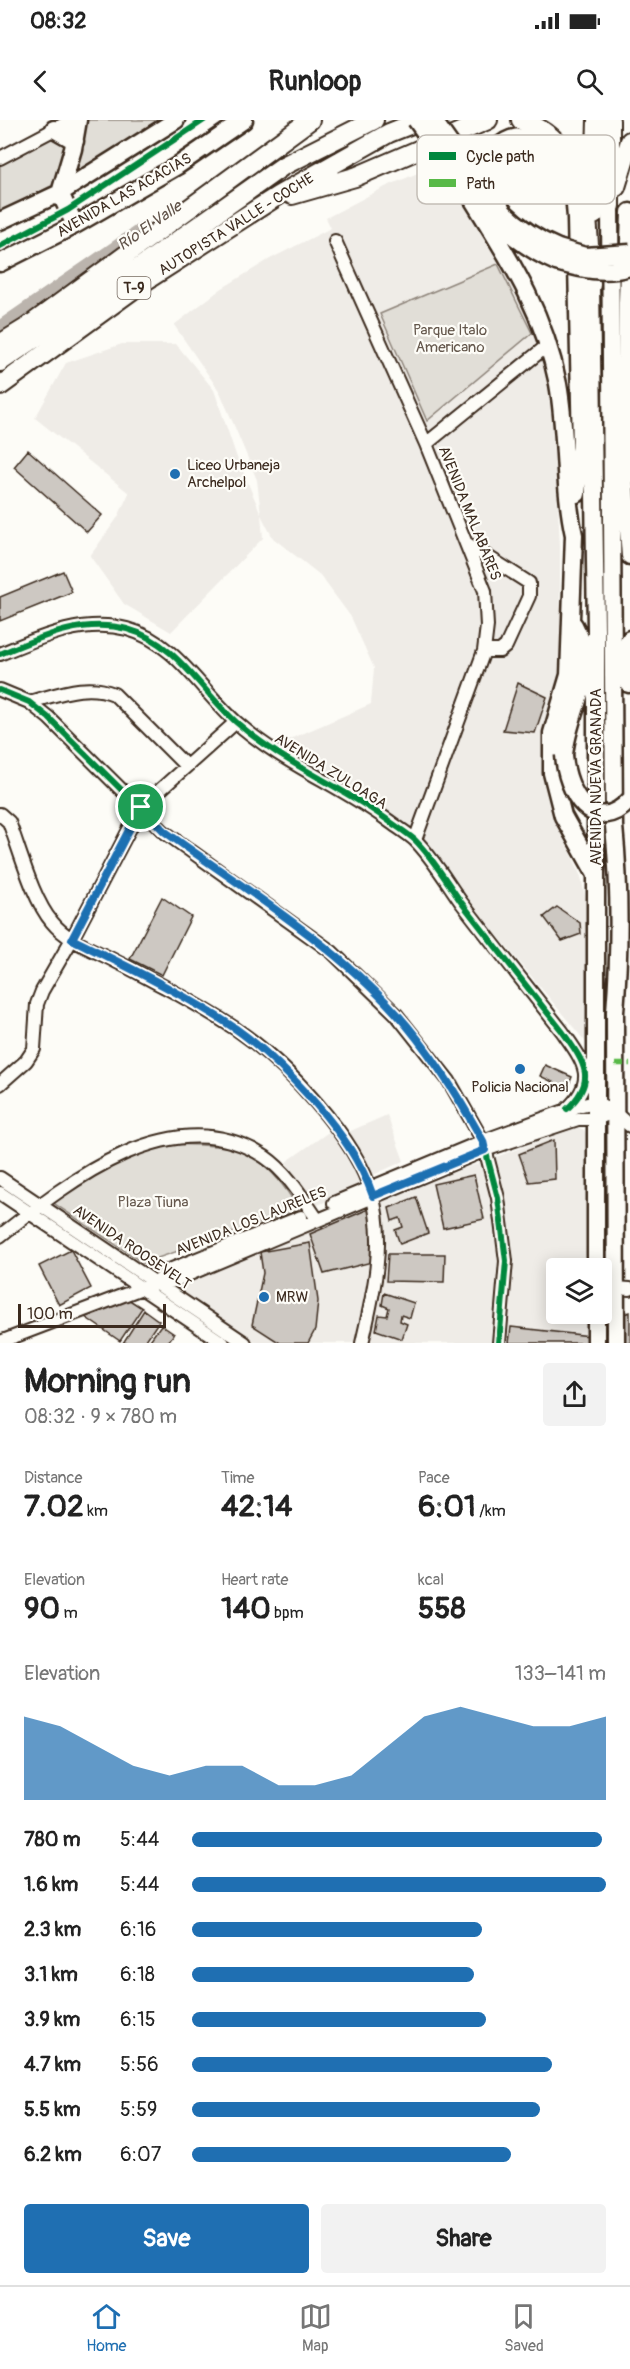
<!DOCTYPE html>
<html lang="en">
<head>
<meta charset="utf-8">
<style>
  body { margin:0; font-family:Pangolin,sans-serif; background:#f2f2f2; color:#222; height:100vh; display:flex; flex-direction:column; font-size:22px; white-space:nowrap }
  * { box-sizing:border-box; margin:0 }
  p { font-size:20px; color:#767676 }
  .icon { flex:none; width:33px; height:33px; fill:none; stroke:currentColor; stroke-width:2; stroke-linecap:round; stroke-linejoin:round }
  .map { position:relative; height:1223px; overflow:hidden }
  .side { display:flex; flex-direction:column; background:#fff; flex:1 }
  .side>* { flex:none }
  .controls { position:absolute; left:546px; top:1138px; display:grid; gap:12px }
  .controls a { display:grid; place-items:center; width:66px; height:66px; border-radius:6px; background:#fff; box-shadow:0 3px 15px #0003; font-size:30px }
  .scale { position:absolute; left:18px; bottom:15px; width:148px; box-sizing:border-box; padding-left:6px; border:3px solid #3b2a1e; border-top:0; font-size:16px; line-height:21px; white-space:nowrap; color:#3b2a1e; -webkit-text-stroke:4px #fdfcf7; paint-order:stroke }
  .pin { position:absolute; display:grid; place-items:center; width:51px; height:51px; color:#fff; margin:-26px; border:3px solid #fff; border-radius:50%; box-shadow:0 2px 6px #0007 }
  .round { display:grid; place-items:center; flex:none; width:63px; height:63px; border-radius:6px; background:#f2f2f2 }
  .summary { display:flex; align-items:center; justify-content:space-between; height:102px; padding:0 24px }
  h1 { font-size:33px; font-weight:700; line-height:45px }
  .figures { display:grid; grid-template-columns:repeat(3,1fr); gap:9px; height:102px; padding:6px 24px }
  .figures div { display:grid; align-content:center }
  .figures b { font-size:30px; font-weight:700 }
  .figures small { font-size:16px; font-weight:400 }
  .figures p { font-size:16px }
  .chart { height:168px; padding:12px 24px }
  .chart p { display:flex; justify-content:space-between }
  .chart svg { width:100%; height:108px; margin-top:6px; fill:#1f6fb2; opacity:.7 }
  .cta { display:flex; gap:12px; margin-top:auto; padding:12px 24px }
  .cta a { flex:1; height:69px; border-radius:6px; background:#1f6fb2; color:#fff; font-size:24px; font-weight:700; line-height:69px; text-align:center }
  .cta a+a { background:#f2f2f2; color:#222 }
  ul { padding:0 24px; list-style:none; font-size:20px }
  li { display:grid; grid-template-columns:96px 72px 1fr; align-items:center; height:45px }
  li i { height:15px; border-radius:8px; background:#1f6fb2 }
  .status { display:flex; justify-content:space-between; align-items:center; height:42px; padding:0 30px; background:#fff; direction:ltr }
  .status svg { height:16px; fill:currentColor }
  header { display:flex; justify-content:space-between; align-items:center; height:78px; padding:0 24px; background:#fff; font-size:27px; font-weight:700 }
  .tab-bar { display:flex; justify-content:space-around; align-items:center; height:84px; border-top:2px solid #e0e0e0; background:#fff; font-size:16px; color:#767676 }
  .tab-bar a { display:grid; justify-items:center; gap:3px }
  .tab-bar .selected { color:#1f6fb2 }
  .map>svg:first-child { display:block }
</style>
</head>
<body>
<div class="status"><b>08:32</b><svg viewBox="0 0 49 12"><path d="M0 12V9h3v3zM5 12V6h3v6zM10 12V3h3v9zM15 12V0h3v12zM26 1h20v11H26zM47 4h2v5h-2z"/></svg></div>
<header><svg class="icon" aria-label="back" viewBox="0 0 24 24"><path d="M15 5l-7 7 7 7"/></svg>Runloop<svg class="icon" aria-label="search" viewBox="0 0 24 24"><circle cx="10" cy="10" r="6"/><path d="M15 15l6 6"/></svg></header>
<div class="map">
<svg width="630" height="1223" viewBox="0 0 630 1223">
  <rect width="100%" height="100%" fill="#fdfcf7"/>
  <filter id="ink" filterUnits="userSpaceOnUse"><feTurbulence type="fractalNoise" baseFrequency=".0167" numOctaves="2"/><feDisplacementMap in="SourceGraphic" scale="12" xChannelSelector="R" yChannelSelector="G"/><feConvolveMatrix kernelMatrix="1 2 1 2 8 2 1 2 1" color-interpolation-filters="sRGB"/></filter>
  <g filter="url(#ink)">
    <path fill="#efece7" d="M439 44 490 112 533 205 548 261 553 291 560 426V479L566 511 567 541 543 640 547 677 555 704 572 735 581 757 587 786 590 819 589 926 425 728 398 698 386 689 314 646 281 623 371 584 374 548 351 497 320 455 273 418 261 395 263 418 171 512 124 484 90 436 118 397 129 373 35 298 66 243 122 224H176L214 270 236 335 261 394 257 360 220 272 174 205 221 169 270 139 331 108 326 98 385 67Z
      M387 995 404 1041 373 1055 346 1013Z
      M578 1007 584 1010 588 1018V1149H556V1194H588L589 1223H257L177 1170 180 1164 394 1074Z
      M330 1011 363 1066 313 1087 286 1042Z"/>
    <path fill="#e1ded7" stroke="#8e847a" stroke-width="1.5" d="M75 0H158L108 36 0 93V41Z
      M498 144 532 213 427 301 380 194Z
      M167 1024C189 1025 214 1024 236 1029 263 1036 287 1068 299 1090L143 1143 52 1082 117 1037Z"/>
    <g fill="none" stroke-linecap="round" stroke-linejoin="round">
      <path stroke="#bbb4ad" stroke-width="18" d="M0 210 145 110"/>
    </g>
    <path fill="#cdc8c2" stroke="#3b2a1e" stroke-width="1.5" d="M28 330 102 395 87 412 14 347Z
      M63 451 72 472 0 501V477Z
      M518 563 547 577 535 613 503 610Z
      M162 777 191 797 162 855 130 839Z
      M557 787 580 803 581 814 562 821 544 797Z
      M545 945 572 957 567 969 540 956Z
      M554 1020 555 1059 529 1062 519 1034Z
      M474 1055 484 1099 443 1108 433 1064Z
      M416 1077 428 1113 400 1124 395 1110 403 1107 400 1098 392 1101 389 1088Z
      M371 1088 372 1142 324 1154 310 1114Z
      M310 1123 318 1181 315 1210 308 1223H280L252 1205 263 1153 260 1132Z
      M71 1130 91 1168 59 1185 39 1146Z
      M388 1134H445L444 1162 386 1161Z
      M384 1173 414 1183 410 1198 401 1195 400 1201 407 1204 402 1219 376 1210 379 1195 387 1196 389 1188 382 1185Z
      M128 1179 142 1188 120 1221 85 1197Z
      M144 1190 159 1201 144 1223H123Z
      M630 1192V1223H625L624 1194Z
      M161 1205 174 1214 167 1223H148Z
      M511 1207 590 1216 589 1223H509Z"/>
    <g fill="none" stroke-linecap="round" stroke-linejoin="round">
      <defs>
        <path id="minor" d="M0 38 72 0
          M335 121 426 324 485 471 487 506 484 531 415 720
          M426 324 548 225
          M466 423 529 463V476L506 526 500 531H484
          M0 534C41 517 82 498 127 509 176 522 201 571 236 602 282 643 340 665 389 701 397 707 407 713 415 720 433 738 446 761 461 782 494 825 528 868 562 911 583 941 599 959 567 989
          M0 570 29 582 49 598 163 711 332 832 396 894 449 961 483 1021 498 1078 506 1141 499 1223
          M29 582C57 575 87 562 114 574L186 646
          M0 694 9 702C20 731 33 780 52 802 68 822 95 830 117 842 134 850 149 859 165 867 189 880 213 894 236 909 284 942 357 1018 372 1075 386 1123 373 1176 362 1223
          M0 964 26 941 34 929 37 884 42 871 72 819 141 687 236 602
          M0 1058 245 1223
          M0 1073 223 1223
          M334 1083 483 1021 578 986 596 982 614 992 630 1006
          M0 1116C69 1061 175 977 265 1037 287 1052 302 1077 317 1099
          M158 1162 167 1151 301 1097
          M616 1168 630 1169
          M0 1222 158 1162 173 1161 485 1030 578 999H596L614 992"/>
        <path id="major" d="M54 9 75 21
          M460 38C486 77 514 110 558 128
          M450 48C478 86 511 122 556 142
          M570 59 574 73 576 98 581 327 577 374
          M60 73 73 29 78 0
          M60 73 75 105
          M471 77C510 140 543 189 558 264 567 314 563 365 574 415L569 555 552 613V653L563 696 595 753
          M610 86 614 706C620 768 620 829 615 892L616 1223
          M505 96C500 85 493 73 491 61 484 15 529 4 557 33
          M0 101 60 73 176 0
          M0 143 75 105 177 46 244 0
          M591 165 596 510V1149
          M621 312 630 436
          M622 320 627 299V183L630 92
          M574 505 582 522V555
          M617 539 618 547 629 564
          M628 553 626 526 630 519
          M564 635C567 603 583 576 587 543
          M596 1194V1223"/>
        <path id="highway" d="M521 0C593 26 587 101 591 165
          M610 0V86
          M616 67 630 21
          M292 75 355 57 488 0
          M594 95 597 0
          M0 224 26 208 310 0
          M0 242 140 147 283 46 374 0
          M0 266 142 163 279 75 389 13 422 0"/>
      </defs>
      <use href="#minor" stroke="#3b2a1e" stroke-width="16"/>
      <use href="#major" stroke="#3b2a1e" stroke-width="21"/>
      <use href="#highway" stroke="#3b2a1e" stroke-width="22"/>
      <use href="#minor" stroke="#fdfcf7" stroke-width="12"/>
      <use href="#major" stroke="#fdfcf7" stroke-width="16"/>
      <use href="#highway" stroke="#fdfcf7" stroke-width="18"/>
      <defs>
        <path id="major-bridge" d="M416 0 450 48
          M433 0 460 38
          M558 128 585 136 630 133
          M556 142C581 149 604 155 630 147
          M564 635C566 671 593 719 630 680"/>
      </defs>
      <use href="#major-bridge" stroke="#3b2a1e" stroke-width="21" stroke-linecap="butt"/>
      <use href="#major-bridge" stroke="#fdfcf7" stroke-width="16"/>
      <path stroke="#58b947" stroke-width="4.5" stroke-dasharray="9 4.5" stroke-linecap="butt" d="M615 944H630"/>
      <defs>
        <path id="cycleway" d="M0 126 68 90 204 0
          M0 534C41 517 82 498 127 509 176 522 201 571 236 602 282 643 340 665 389 701 397 707 407 713 415 720 433 738 446 761 461 782 494 825 528 868 562 911 583 941 599 959 567 989
          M0 570 29 582 49 598 163 711 332 832 396 894 449 961 483 1021 498 1078 506 1141 499 1223"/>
      </defs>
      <use href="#cycleway" stroke="#fdfcf7" stroke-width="10"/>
      <use href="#cycleway" stroke="#00873e" stroke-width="6"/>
    </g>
  </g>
  <g fill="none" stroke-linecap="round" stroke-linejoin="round" filter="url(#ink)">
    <defs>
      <path id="route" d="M141 687 164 711C243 768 330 821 396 893 431 932 458 976 483 1021L485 1030 373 1076C361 1041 340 1012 316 984 292 957 266 930 236 909 185 874 128 847 72 819Z"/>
    </defs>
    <use href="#route" stroke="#fff" stroke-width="12"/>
    <use href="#route" stroke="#1f6fb2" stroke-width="8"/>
  </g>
  <g fill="#1f6fb2" stroke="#fdfcf7" stroke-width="2">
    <circle cx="175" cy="354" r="6"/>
    <circle cx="520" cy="949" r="6"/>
    <circle cx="264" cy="1177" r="6"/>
  </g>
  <g text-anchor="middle" stroke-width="4.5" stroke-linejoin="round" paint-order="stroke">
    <rect fill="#fdfcf7" stroke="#75695f" stroke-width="1.5" x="117.5" y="157" width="33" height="22" rx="4.5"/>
    <g font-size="14" font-weight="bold" fill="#3b2a1e">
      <text x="134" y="173">T-9</text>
    </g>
    <g font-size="15" fill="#3b2a1e" stroke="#fdfcf7">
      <text transform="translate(124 75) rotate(-30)" y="5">AVENIDA LAS ACACIAS</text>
      <text transform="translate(236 104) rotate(-32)" y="5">AUTOPISTA VALLE - COCHE</text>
      <text transform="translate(470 393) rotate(68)" y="5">AVENIDA MALABARES</text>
      <text transform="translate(331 651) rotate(32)" y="5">AVENIDA ZULOAGA</text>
      <text transform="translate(596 657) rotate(-90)" y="5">AVENIDA NUEVA GRANADA</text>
      <text transform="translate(251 1101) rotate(-22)" y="5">AVENIDA LOS LAURELES</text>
      <text transform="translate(132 1127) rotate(34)" y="5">AVENIDA ROOSEVELT</text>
    </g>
    <g font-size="15" fill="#64574c" stroke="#fdfcf7">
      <text x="450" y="215">Parque Italo<tspan x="450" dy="17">Americano</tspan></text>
      <text x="153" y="1087">Plaza Tiuna</text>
    </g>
    <g font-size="15" fill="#3b2a1e" stroke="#fdfcf7" text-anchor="start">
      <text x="187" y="350">Liceo Urbaneja<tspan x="187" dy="17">Archelpol</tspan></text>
      <text x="520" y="972" text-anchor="middle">Policia Nacional</text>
      <text x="276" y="1182">MRW</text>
    </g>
    <g font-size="16" font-style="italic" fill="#615349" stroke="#fdfcf7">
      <text transform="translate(149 105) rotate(-35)" y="6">Río El Valle</text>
    </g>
  </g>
  <rect x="417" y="15" width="198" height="69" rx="9" fill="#fdfcf7" stroke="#c3bdb6" stroke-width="1.5"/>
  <rect x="429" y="32" width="27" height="8" fill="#00873e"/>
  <rect x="429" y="59" width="27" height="8" fill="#58b947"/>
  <g font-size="16" fill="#3b2a1e">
    <text x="466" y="42">Cycle path</text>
    <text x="466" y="69">Path</text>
  </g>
</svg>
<div class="controls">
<a><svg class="icon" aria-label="layers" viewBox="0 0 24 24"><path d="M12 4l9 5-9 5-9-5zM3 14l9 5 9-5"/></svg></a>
</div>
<div class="scale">100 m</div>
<div class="pin" style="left:141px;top:687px;background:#1e9e55"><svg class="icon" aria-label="arrive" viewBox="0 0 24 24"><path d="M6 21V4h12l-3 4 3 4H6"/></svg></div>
</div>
<section class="side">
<div class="summary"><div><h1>Morning run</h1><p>08:32 · 9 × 780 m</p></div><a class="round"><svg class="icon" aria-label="share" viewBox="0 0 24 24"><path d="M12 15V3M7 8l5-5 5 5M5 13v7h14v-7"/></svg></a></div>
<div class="figures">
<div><p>Distance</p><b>7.02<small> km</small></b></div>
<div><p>Time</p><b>42:14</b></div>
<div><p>Pace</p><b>6:01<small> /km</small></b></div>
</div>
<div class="figures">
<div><p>Elevation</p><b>90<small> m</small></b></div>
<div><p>Heart rate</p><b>140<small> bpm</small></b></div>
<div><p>kcal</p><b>558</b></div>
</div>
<div class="chart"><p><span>Elevation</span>133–141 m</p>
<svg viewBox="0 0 160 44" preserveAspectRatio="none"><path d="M0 44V10L10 14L20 22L30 30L40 34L50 30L60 30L70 38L80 38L90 34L100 22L110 10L120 6L130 10L140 14L150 14L160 10V44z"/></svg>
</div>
<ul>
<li><b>780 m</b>5:44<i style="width:99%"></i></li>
<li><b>1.6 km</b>5:44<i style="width:100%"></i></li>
<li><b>2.3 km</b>6:16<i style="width:70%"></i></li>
<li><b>3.1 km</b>6:18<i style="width:68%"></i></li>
<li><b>3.9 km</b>6:15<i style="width:71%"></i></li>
<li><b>4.7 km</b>5:56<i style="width:87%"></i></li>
<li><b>5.5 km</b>5:59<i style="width:84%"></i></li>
<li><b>6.2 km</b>6:07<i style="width:77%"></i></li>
</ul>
<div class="cta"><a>Save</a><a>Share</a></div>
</section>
<nav class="tab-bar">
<a class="selected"><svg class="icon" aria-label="home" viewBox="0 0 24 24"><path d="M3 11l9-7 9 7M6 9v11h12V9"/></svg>Home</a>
<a><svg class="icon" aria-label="map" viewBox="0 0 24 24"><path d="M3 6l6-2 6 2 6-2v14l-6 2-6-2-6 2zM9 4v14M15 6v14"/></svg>Map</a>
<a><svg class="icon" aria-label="saved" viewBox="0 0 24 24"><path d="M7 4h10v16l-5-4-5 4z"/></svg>Saved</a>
</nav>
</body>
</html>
